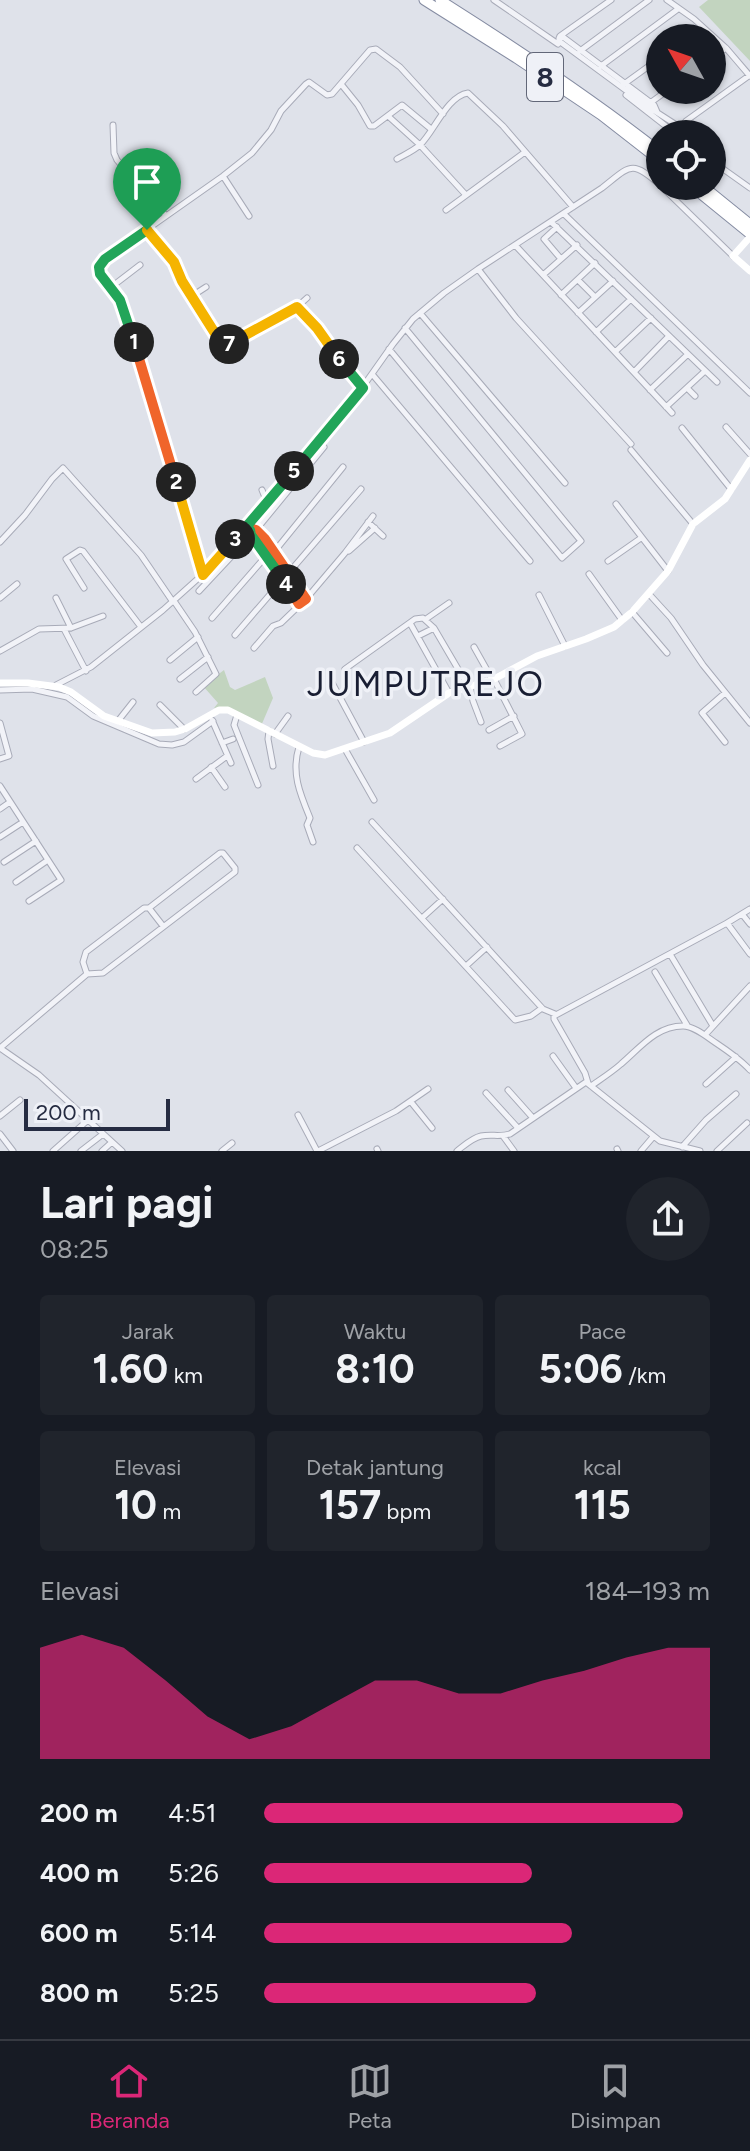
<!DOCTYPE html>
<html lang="id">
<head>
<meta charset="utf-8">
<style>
  body { margin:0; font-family:Figtree,sans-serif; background:#20242c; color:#f1f3f6; height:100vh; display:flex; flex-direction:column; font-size:30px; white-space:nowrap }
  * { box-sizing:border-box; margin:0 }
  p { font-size:26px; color:#9ea1a6 }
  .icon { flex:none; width:44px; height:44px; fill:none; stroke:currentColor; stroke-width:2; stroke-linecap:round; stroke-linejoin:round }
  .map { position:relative; height:1151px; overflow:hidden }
  .panel { display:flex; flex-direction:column; background:#171b24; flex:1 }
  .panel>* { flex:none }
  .needle { width:52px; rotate:310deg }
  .tools { position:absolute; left:646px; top:24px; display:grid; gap:16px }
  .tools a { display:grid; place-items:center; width:80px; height:80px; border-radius:50%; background:#171b24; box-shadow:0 2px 6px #0004; font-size:40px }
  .scale { position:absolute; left:24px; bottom:20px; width:146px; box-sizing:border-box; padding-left:8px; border:4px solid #262c42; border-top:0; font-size:22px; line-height:28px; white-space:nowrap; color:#262c42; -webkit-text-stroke:6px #eff1f7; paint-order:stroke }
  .pin { position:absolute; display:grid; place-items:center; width:68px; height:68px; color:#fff; margin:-82px -34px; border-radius:50% 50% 50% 0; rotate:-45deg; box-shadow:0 0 8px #0007 }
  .pin .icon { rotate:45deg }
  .km { position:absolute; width:40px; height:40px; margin:-20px; border-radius:50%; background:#222; color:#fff; font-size:22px; line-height:40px; text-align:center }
  .round { display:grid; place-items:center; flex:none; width:84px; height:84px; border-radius:42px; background:#20242c }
  .head { display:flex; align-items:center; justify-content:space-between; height:136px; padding:0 40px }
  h1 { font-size:44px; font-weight:700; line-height:60px }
  .metrics { display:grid; grid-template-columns:repeat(3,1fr); gap:12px; height:136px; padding:8px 40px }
  .metrics div { display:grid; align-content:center; border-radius:8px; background:#20242c; text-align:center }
  .metrics b { font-size:40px; font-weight:700 }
  .metrics small { font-size:22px; font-weight:400 }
  .metrics p { font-size:22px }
  .chart { height:224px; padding:16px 40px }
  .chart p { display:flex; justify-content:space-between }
  .chart svg { width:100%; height:144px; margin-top:8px; fill:#db2777; opacity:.7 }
  ul { padding:0 40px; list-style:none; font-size:26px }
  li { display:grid; grid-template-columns:128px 96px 1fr; align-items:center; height:60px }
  li i { height:20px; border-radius:10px; background:#db2777 }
  .tab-bar { display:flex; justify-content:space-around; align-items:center; height:112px; border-top:2px solid #363941; background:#171b24; font-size:22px; color:#9ea1a6 }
  .tab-bar a { display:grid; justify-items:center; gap:4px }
  .tab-bar .active { color:#db2777 }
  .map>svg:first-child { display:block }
</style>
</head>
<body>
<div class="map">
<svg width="750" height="1151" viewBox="0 0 750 1151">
  <rect width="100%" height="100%" fill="#dfe2ea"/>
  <path fill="#c2d4bf" d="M708 0H750V61L699 7Z
    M224 670 230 687 235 690 265 677 273 698 261 726 222 707 214 708 218 703 203 686Z"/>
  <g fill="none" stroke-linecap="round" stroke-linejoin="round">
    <defs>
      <path id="street" d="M494 0 558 44
        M667 0 694 19 726 48 750 76
        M560 36 611 0
        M687 38 702 27
        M580 51 649 0
        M712 58 726 48
        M601 66 678 9
        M341 84 358 105 370 126H374L402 105 431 129
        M624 84 660 58
        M626 95 676 134
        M650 103 668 90
        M657 112 654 105 563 37 559 38V41L650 108 681 128
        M388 116 420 145 465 194
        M113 125 114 153 117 160 166 216
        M681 134V128L686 121 750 75
        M397 159C404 155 413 151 420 145 434 132 447 96 468 93L503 126 573 207
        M712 161 750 188
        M223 176 249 216
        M661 186 733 256
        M446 210 525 152
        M564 214 750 393
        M551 222 717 382
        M557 227 544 239 561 259
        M147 230 174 262 182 281 224 346 297 307 307 298
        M515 245 672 413
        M478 269 516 318 631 444
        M543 275 577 245
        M578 280 595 297
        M110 288 140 265
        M561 295 595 263
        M192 296 206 287
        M297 307 317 328 363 388
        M420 313 565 483
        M578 313 613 281
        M596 332 631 299
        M389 349 562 558 581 541 405 328
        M615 352 651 318
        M634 372 669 336
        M372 374 530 561
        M687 388 695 396
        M650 390 687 355
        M666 407 705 371
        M726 427 750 454
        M682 428 731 489
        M631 450 693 524
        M262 490 267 502
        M616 504 668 571
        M368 522 383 536
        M246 527 256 530 261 535 306 599
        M251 535 299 604
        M0 542 25 515 52 479 63 468 141 555 173 602
        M349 551 375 528
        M274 552 343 467
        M608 561 641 538
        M589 574 622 620
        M203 575 122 306C117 291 101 282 99 267L105 259 223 176 252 153 271 130 281 111 306 84 309 82 327 95 332 94 370 50 376 49 400 67 443 114
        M84 588 66 559 80 550 83 551 141 627
        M199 591 256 530 324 447
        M649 594 671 618 703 665 750 723
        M539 595 565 646
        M0 598 17 584
        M56 598 71 628
        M174 601 195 632 216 674 196 692
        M632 612 667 653
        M212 618 267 555
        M426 619 449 603
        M410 623 449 693
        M64 629 86 671
        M235 635 361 489
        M418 636 434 628
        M474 647 492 679
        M254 648 273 626 281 623 306 599 345 553 373 516
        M0 651 39 629 71 628 103 616
        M170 660 198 637
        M345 669 415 619 423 618 434 628 468 686
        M180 679 208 657
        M330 679 364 742
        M494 679 522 734 500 746
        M56 685 91 667 163 610 212 566 352 402 393 344 413 319 444 293 478 269 602 188C630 166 631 159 660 185
        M470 686 473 701 481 722
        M0 690 32 689 67 697 93 716 159 744 172 745 184 742 213 721
        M160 705 184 729
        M237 715 234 725 258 785
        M212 720 231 763
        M118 721 133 702
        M0 723 9 756 0 759
        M489 730 514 716
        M269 731 268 739 273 766
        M275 734 288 716
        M725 742 702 713 725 693
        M222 743 233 739
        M299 747C291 773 300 794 310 818L307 825 313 842
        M345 749 374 800
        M211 767 225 787
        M196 779 227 756
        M0 786 61 880 29 901
        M0 809 10 802
        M372 822 543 1009 555 1014
        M0 837 23 822
        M357 848 515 1020 531 1016 542 1008
        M4 862 36 841
        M16 882 48 860
        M149 908 163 926
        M742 914 750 924
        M422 918 443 899
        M727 923 750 954
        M670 954 713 1026
        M466 966 487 947
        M655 972 687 1025
        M705 1035 750 986
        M0 1048 87 974 103 973 235 872V868L223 853H220L149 908H144L86 952 83 962 87 974
        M0 1048 39 1075 122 1151
        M553 1056 576 1088
        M588 1083 585 1073 554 1019V1016L727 923 750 909
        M706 1084 736 1057
        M591 1086C601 1079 612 1072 621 1064 640 1048 656 1026 683 1026 694 1026 707 1037 716 1043 728 1051 740 1059 750 1070
        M508 1090 533 1118
        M486 1093 518 1128
        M411 1102 432 1128
        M298 1115 317 1151
        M0 1116 20 1100
        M0 1134 13 1151
        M503 1136 514 1151
        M682 1147 706 1120 736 1094
        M377 1149 378 1151
        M617 1149 618 1151
        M53 1151 88 1120
        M81 1151 103 1134
        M102 1151 112 1142
        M222 1151 232 1143
        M318 1151 396 1111 428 1089
        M457 1151C465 1145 472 1138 481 1136 491 1134 500 1137 510 1134L586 1082 660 1141 700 1151
        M641 1151 653 1137
        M717 1151 747 1123"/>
      <path id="highway" d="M424 0 516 58 601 115 660 161
        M440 0C516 48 590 97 660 152
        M691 186 750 234
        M703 186 750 224"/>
    </defs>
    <use href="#street" stroke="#a8abb8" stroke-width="7"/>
    <use href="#highway" stroke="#858ca2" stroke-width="11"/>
    <use href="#street" stroke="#f2f3f8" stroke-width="5"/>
    <path stroke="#fff" stroke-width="7" d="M750 237 733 256 750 271
      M0 683H28L59 687 71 692 104 716 152 733 175 732 185 729 219 710H228L313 753 325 755 390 733 449 693 494 679 537 656 586 639 614 627 632 612 668 571 693 524 725 499 750 460"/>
    <use href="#highway" stroke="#fff" stroke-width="9"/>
  </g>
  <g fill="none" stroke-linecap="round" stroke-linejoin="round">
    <defs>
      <path id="split-1" d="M134 342 120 300 100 274 99 267 105 259 147 230"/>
      <path id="split-2" d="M134 342 176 482"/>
      <path id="split-3" d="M176 482 203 575 235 539"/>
      <path id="split-4" d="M235 539 246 527 256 530 265 539 306 599 299 604 286 584"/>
      <path id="split-5" d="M286 584 251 535 250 530 246 527 294 471"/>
      <path id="split-6" d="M294 471 363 388 339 359"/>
      <path id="split-7" d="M229 344 297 307 317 328 339 359"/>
      <path id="split-8" d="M147 230 174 262 182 281 223 346 229 344"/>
    </defs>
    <use href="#split-1" stroke="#fff" stroke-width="16"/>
    <use href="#split-2" stroke="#fff" stroke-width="16"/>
    <use href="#split-3" stroke="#fff" stroke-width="16"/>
    <use href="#split-4" stroke="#fff" stroke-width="16"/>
    <use href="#split-5" stroke="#fff" stroke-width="16"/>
    <use href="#split-6" stroke="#fff" stroke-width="16"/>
    <use href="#split-7" stroke="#fff" stroke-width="16"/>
    <use href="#split-8" stroke="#fff" stroke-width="16"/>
    <use href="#split-1" stroke="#22a559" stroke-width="10"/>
    <use href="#split-2" stroke="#f0652b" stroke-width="10"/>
    <use href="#split-3" stroke="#f5b400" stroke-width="10"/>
    <use href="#split-4" stroke="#f0652b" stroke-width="10"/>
    <use href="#split-5" stroke="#22a559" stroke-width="10"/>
    <use href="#split-6" stroke="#22a559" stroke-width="10"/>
    <use href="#split-7" stroke="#f5b400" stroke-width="10"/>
    <use href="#split-8" stroke="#f5b400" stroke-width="10"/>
  </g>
  <g text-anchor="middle" stroke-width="7" stroke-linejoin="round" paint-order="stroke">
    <rect fill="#eff1f7" stroke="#626778" stroke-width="2" x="527" y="53" width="36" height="48" rx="6"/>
    <g font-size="28" font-weight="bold" fill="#262c42">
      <text x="545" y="87">8</text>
    </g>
    <g font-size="34" letter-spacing="2" fill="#191e33" stroke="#eff1f7">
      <text x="426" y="696">JUMPUTREJO</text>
    </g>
  </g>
</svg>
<div class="tools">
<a><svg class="needle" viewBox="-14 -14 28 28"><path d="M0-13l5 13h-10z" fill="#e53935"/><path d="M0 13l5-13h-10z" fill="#9ea1a6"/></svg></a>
<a><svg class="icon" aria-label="locate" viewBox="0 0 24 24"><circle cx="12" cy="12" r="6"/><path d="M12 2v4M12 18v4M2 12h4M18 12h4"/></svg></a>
</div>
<div class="scale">200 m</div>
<div class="pin" style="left:147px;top:230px;background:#1e9e55"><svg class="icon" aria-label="arrive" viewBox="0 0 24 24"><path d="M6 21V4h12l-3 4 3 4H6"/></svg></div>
<b class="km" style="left:134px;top:342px">1</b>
<b class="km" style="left:176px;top:482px">2</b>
<b class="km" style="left:235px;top:539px">3</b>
<b class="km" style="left:286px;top:584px">4</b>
<b class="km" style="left:294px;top:471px">5</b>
<b class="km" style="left:339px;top:359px">6</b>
<b class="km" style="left:229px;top:344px">7</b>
</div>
<section class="panel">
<div class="head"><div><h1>Lari pagi</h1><p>08:25</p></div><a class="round"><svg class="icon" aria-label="share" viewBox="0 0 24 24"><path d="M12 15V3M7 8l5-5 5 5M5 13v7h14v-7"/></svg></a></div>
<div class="metrics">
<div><p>Jarak</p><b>1.60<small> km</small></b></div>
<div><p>Waktu</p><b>8:10</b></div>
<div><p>Pace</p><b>5:06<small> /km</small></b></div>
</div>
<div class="metrics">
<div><p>Elevasi</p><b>10<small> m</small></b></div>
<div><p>Detak jantung</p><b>157<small> bpm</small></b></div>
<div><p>kcal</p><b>115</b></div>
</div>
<div class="chart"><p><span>Elevasi</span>184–193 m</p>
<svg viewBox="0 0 160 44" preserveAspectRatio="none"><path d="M0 44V10L10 6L20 10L30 20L40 31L50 38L60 34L70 27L80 20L90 20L100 24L110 24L120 20L130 17L140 13L150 10L160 10V44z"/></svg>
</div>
<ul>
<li><b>200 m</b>4:51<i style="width:94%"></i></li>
<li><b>400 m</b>5:26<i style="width:60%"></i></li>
<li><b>600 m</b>5:14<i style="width:69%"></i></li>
<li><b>800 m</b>5:25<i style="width:61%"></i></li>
</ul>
</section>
<nav class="tab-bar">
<a class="active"><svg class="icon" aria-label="home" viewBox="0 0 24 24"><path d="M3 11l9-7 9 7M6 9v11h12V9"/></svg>Beranda</a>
<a><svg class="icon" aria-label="map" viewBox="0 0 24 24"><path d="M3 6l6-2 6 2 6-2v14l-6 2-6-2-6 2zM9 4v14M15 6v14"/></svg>Peta</a>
<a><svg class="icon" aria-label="saved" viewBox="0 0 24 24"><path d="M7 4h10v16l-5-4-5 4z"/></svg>Disimpan</a>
</nav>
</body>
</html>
